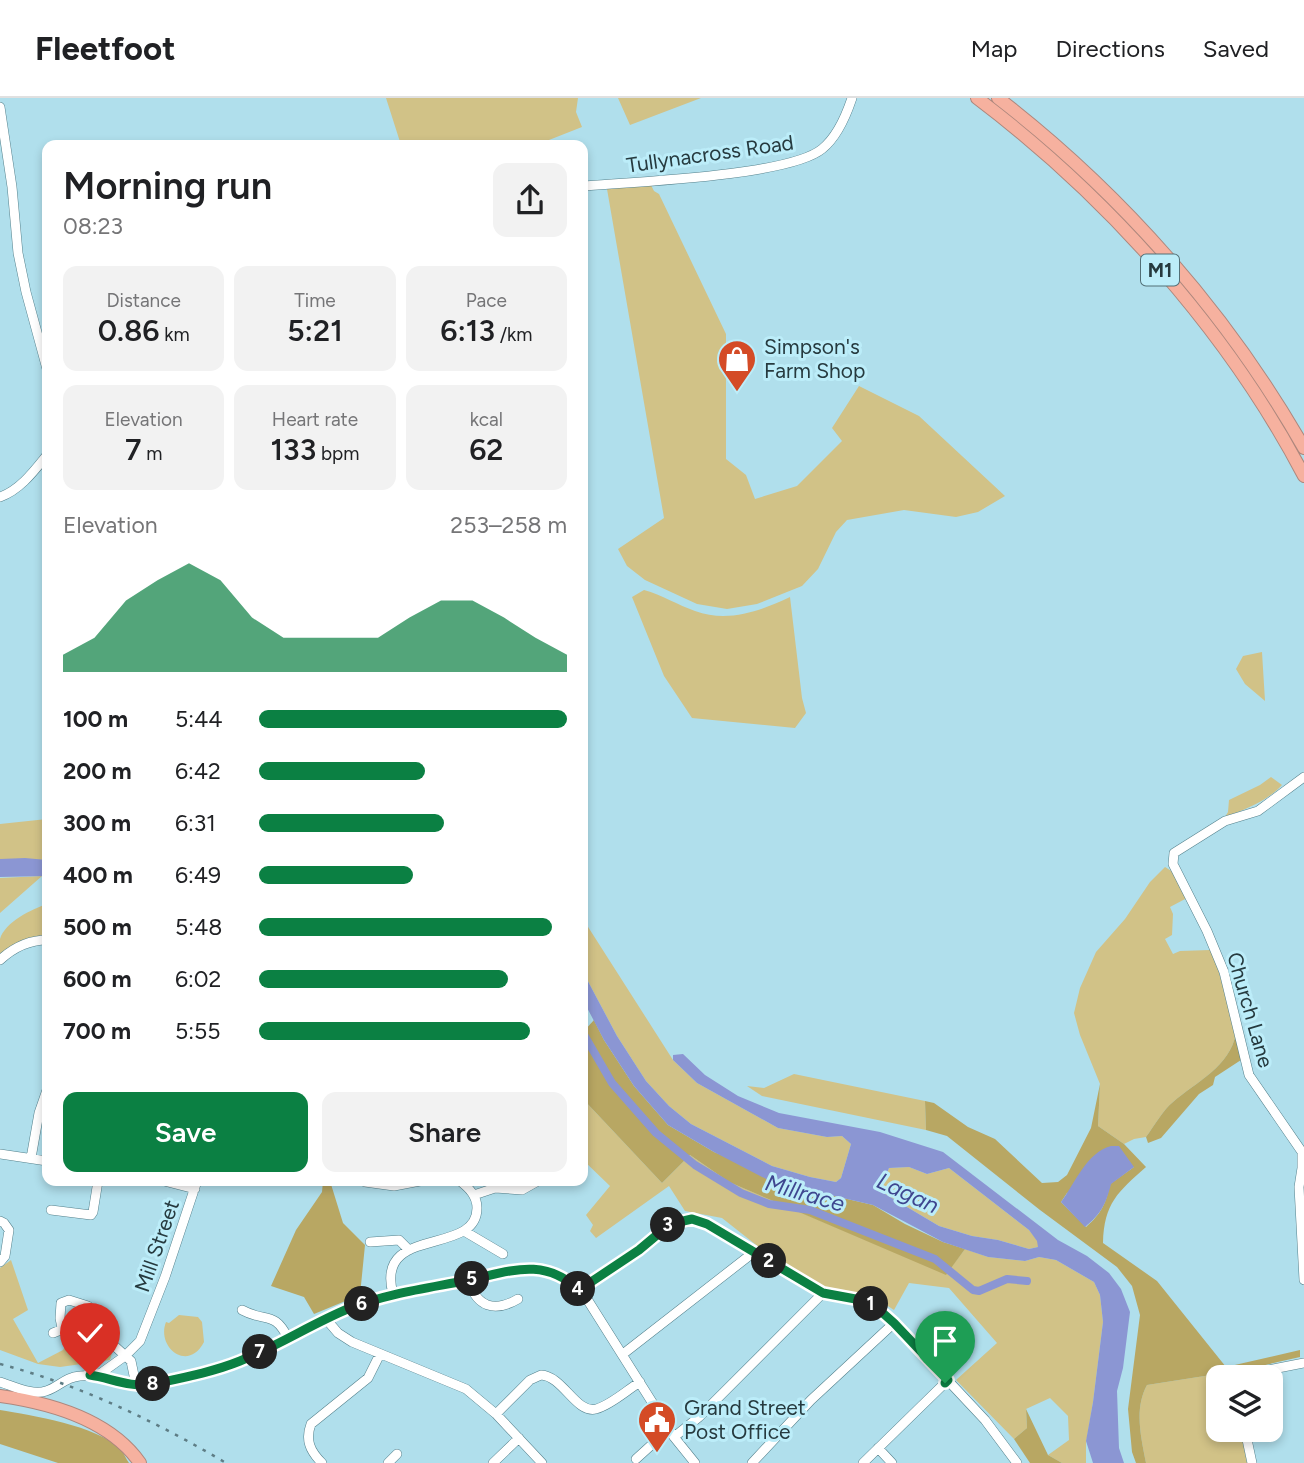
<!DOCTYPE html>
<html lang="en">
<head>
<meta charset="utf-8">
<style>
  body { margin:0; font-family:Figtree,sans-serif; background:#f2f2f2; color:#202124; height:100vh; display:flex; flex-direction:column; font-size:26px; white-space:nowrap }
  * { box-sizing:border-box; margin:0 }
  p { font-size:23px; color:#757577 }
  .icon { flex:none; width:38px; height:38px; fill:none; stroke:currentColor; stroke-width:2; stroke-linecap:round; stroke-linejoin:round }
  .map { position:relative; flex:1; overflow:hidden }
  .details { position:absolute; left:42px; top:42px; width:546px; height:1046px; display:flex; flex-direction:column; background:#fff; border-radius:14px; box-shadow:0 4px 10px #0003 }
  .details>* { flex:none }
  .tools { position:absolute; left:1206px; top:1267px; display:grid; gap:14px }
  .tools a { display:grid; place-items:center; width:77px; height:77px; border-radius:14px; background:#fff; box-shadow:0 4px 10px #0003; font-size:35px }
  .pin { position:absolute; display:grid; place-items:center; width:60px; height:60px; color:#fff; margin:-72px -30px; border-radius:50% 50% 50% 0; rotate:-45deg; box-shadow:0 0 7px #0007 }
  .pin .icon { rotate:45deg }
  .km { position:absolute; width:35px; height:35px; margin:-18px; border-radius:50%; background:#222; color:#fff; font-size:19px; line-height:35px; text-align:center }
  .round { display:grid; place-items:center; flex:none; width:74px; height:74px; border-radius:14px; background:#f2f2f2 }
  .headline { display:flex; align-items:center; justify-content:space-between; height:119px; padding:0 21px }
  h1 { font-size:38px; font-weight:600; line-height:52px }
  .metrics { display:grid; grid-template-columns:repeat(3,1fr); gap:10px; height:119px; padding:7px 21px }
  .metrics div { display:grid; align-content:center; border-radius:14px; background:#f2f2f2; text-align:center }
  .metrics b { font-size:30px; font-weight:600 }
  .metrics small { font-size:19px; font-weight:400 }
  .metrics p { font-size:19px }
  .chart { height:196px; padding:14px 21px }
  .chart p { display:flex; justify-content:space-between }
  .chart svg { width:100%; height:126px; margin-top:7px; fill:#0b8043; opacity:.7 }
  .cta { display:flex; gap:14px; margin-top:auto; padding:14px 21px }
  .cta a { flex:1; height:80px; border-radius:14px; background:#0b8043; color:#fff; font-size:28px; font-weight:600; line-height:80px; text-align:center }
  .cta a+a { background:#f2f2f2; color:#202124 }
  ul { padding:0 21px; list-style:none; font-size:23px }
  li { display:grid; grid-template-columns:112px 84px 1fr; align-items:center; height:52px }
  li i { height:18px; border-radius:9px; background:#0b8043 }
  header { display:flex; align-items:center; gap:42px; box-sizing:border-box; height:98px; padding:0 35px; background:#fff; border-bottom:2px solid #e0e0e0 }
  header strong { font-size:33px }
  nav { display:flex; gap:38px; margin-inline-start:auto; font-size:24px }
  .map>svg:first-child { display:block }
</style>
</head>
<body>
<header>
<strong>Fleetfoot</strong>
<nav><a>Map</a><a>Directions</a><a>Saved</a></nav>
</header>
<div class="map">
<svg width="1304" height="1365" viewBox="0 0 1304 1365">
  <rect width="100%" height="100%" fill="#b0dfec"/>
  <path fill="#d1c287" d="M386 0H578L576 14 582 29 549 42 545 47H401Z
    M618 0H701L630 27Z
    M651 87 654 93 659 96 726 236V361L746 377 755 401 797 388 842 343 832 330 859 288 919 318 1005 398 978 414 956 419 904 412 847 422 836 434 818 471 802 488 757 506 727 511 697 506 645 482 627 468 618 451 664 420 607 91Z
    M644 492C662 497 678 507 695 513 728 525 760 513 790 499L802 600 806 615 795 630 692 620 664 578 632 499Z
    M1262 554 1265 603 1245 586 1236 571 1243 558Z
    M1271 679 1282 687C1266 704 1246 711 1225 719L1228 714 1229 702 1260 687Z
    M47 721V762L0 761V726Z
    M1165 769 1173 774 1187 800 1170 809 1173 816 1172 837 1165 841 1173 856 1180 853 1210 852 1215 860 1236 935C1230 969 1196 984 1173 1004 1163 1012 1154 1028 1146 1039L1134 1041 1124 1046 1098 1028 1100 986 1080 937 1074 915 1080 890 1096 854 1125 821 1150 784Z
    M42 778 0 815V780Z
    M47 806V838L0 859C0 854 0 846 0 841 5 824 32 811 47 806Z
    M583 821 673 962 697 985 778 1030 827 1039 842 1038 851 1046 841 1080 836 1084 810 1079 772 1068 691 1026 669 1008 646 983 617 938 583 874Z
    M794 976 925 1003 926 1032 762 998 747 988 764 990Z
    M583 1001 662 1085 690 1057 729 1084 946 1176 965 1151 988 1159 1025 1163 1039 1159 1056 1162 1094 1184 1100 1197 1103 1224 1093 1304 1086 1345V1365H1062L1048 1357 1069 1342 1068 1318 1050 1300 1026 1311 1027 1330 1014 1341 956 1282 997 1245 949 1190 909 1185 894 1212 877 1201 824 1190 760 1150 722 1120 685 1113 669 1088 596 1140 590 1133 593 1127 586 1117 610 1088 583 1062Z
    M909 1069 927 1076 949 1070 1029 1132 1038 1143V1149L1029 1151 998 1142 972 1138 939 1128 880 1093 889 1070Z
    M11 1162 28 1212 13 1221 38 1265 63 1252 72 1234C88 1237 119 1239 110 1262L60 1269 38 1266 0 1252V1170Z
    M179 1217 198 1219 202 1224 204 1244C188 1275 156 1249 166 1224L169 1225Z
    M1243 1272 1238 1279H1218V1332H1241L1247 1365H1146C1141 1339 1134 1311 1147 1287Z"/>
  <path fill="#b8a763" fill-rule="evenodd" d="M594 922 604 942 634 988 668 1027 714 1054 804 1091 873 1107 905 1126 943 1144 965 1151 946 1177 729 1084 690 1057 662 1085 583 1001V934Z
    M1236 935 1241 962 1215 979 1213 987 1199 996 1161 1040 1148 1045 1146 1039C1154 1028 1163 1012 1173 1004 1196 984 1230 969 1236 935Z
    M1100 986 1098 1028 1124 1046 1146 1069C1118 1094 1104 1105 1103 1145L1157 1183 1226 1269 1300 1252V1259L1243 1272 1147 1287C1134 1311 1141 1339 1146 1365H1136L1132 1354 1128 1311 1140 1217 1132 1188 1117 1169 1040 1112 947 1038 926 1032 925 1003 934 1005 968 1029 995 1041 1042 1085 1058 1084 1067 1077 1091 1030ZM1134 1069 1110 1086C1106 1106 1101 1116 1086 1129L1061 1104 1067 1095Z
    M323 1083H330L343 1125 365 1147 360 1197 314 1216 304 1199 271 1188 296 1132 322 1094Z
    M1026 1311 1048 1357 1062 1365H1030L1014 1341 1027 1330Z
    M0 1312C31 1317 98 1328 120 1351 124 1355 126 1361 129 1365H58L0 1346Z"/>
  <path fill="#8b96d3" fill-rule="evenodd" d="M25 760 47 762V778L0 779V761Z
    M583 874 617 938 646 983 669 1008 691 1026 772 1068 810 1079 836 1084 841 1080 851 1046 842 1038 827 1039 778 1030 697 985 673 962V957L683 956 705 977 738 998 779 1015 880 1034 943 1054 1058 1142 1087 1158 1109 1175 1121 1191 1130 1214 1123 1270 1117 1293 1119 1350 1124 1365H1093L1086 1343 1093 1304 1103 1224 1100 1197 1094 1184 1056 1162 1039 1159 1025 1163 988 1159 943 1144 873 1107 770 1083 714 1054 668 1027 634 988 604 942 583 902ZM909 1069 927 1076 949 1070 1029 1132 1037 1143 1038 1149 1029 1151 998 1142 972 1138 939 1128 880 1093 889 1070Z
    M1111 1048H1119L1134 1069 1111 1086C1106 1106 1101 1116 1085 1129L1061 1104C1076 1084 1086 1055 1111 1048Z"/>
  <g fill="none" stroke-linecap="round" stroke-linejoin="round">
    <path stroke="#8b96d3" stroke-width="8" d="M583 935 612 985 656 1035 695 1067 741 1095 769 1106 810 1112 935 1161 973 1192 979 1193 1007 1181 1027 1183"/>
    <defs>
      <path id="minor" d="M0 9 12 89 18 155 26 194 47 271
        M583 88C632 84 789 78 822 51 837 39 846 18 852 0
        M0 399C20 392 34 373 47 357
        M1304 679 1258 713 1225 723 1174 755 1173 766 1207 833 1224 874 1249 977 1302 1054V1070L1299 1089 1304 1182
        M0 862C13 850 30 842 47 842
        M0 1056 47 1063
        M31 1060 39 1015 47 992
        M164 1083 195 1091
        M365 1084 394 1088 420 1083
        M474 1097 495 1090 522 1092 538 1083
        M51 1112 91 1117 93 1114 98 1083
        M0 1123 4 1125 9 1132 5 1158 0 1164
        M464 1133 503 1156
        M370 1144 399 1142 409 1152
        M468 1182C477 1209 494 1215 518 1201
        M579 1192 639 1152 670 1126 686 1121 699 1123 823 1195 861 1202 876 1209 894 1225 985 1322 1017 1365
        M393 1196C374 1126 477 1159 477 1110 477 1098 469 1090 460 1083
        M242 1212C266 1225 274 1212 288 1240
        M326 1221 338 1235 352 1244 466 1291 496 1316 542 1365
        M62 1230 60 1220 61 1205 69 1202 88 1208
        M53 1235 73 1227 99 1234 131 1263 136 1287
        M623 1256 754 1154
        M97 1278 125 1258 140 1243 165 1179 197 1083
        M1240 1279 1248 1276 1304 1265
        M0 1284C13 1288 33 1298 46 1293 59 1289 65 1279 80 1278 98 1276 114 1285 132 1287 159 1289 198 1275 225 1268 270 1255 309 1227 351 1210 390 1195 430 1190 470 1181 520 1171 549 1160 587 1201L674 1339 695 1365
        M496 1316 530 1282 541 1277C563 1278 576 1316 596 1311 611 1307 627 1292 640 1284
        M1245 1332 1252 1365
        M674 1339 699 1319 823 1195
        M878 1350 892 1365
        M636 1361 669 1331
        M322 1365C310 1353 305 1342 311 1326L368 1280 380 1256
        M388 1365 397 1356
        M493 1365 519 1340
        M752 1365 811 1302 894 1225
        M863 1365 948 1282"/>
      <path id="highway" d="M977 0C1108 99 1228 233 1304 378
        M998 0C1121 95 1227 215 1304 350
        M0 1298C50 1305 110 1322 140 1365"/>
    </defs>
    <use href="#minor" stroke="#54818c" stroke-width="10"/>
    <use href="#highway" stroke="#ad877d" stroke-width="14"/>
    <use href="#minor" stroke="#fff" stroke-width="9"/>
    <use href="#highway" stroke="#f6b19f" stroke-width="12"/>
    <path stroke="#5e7d85" stroke-width="2.5" stroke-dasharray="3.5 7" stroke-linecap="butt" d="M0 1266C80 1287 155 1323 226 1365"/>
  </g>
  <g fill="none" stroke-linecap="round" stroke-linejoin="round">
    <defs>
      <path id="route" d="M90 1277C111 1280 130 1290 153 1286 181 1280 213 1274 240 1263 278 1248 313 1225 350 1210 389 1195 429 1190 469 1182 511 1173 544 1159 579 1192L639 1152 670 1126 692 1121 707 1126 823 1195 861 1202 876 1209 894 1225 948 1282 945 1285"/>
    </defs>
    <use href="#route" stroke="#fff" stroke-width="14"/>
    <use href="#route" stroke="#0b8043" stroke-width="9"/>
  </g>
  <defs>
    <symbol id="shop-pin" viewBox="-11 -11 22 30"><path d="M0 17L-7.5 6A9.5 9.5 0 1 1 7.5 6Z" fill="#d44b26" stroke="#bcedf9"/><path d="M-5-2.5h2.3a2.7 3.5 0 0 1 5.4 0H5L5.5 6h-11ZM-1.5-2.5h3a1.5 2.3 0 0 0-3 0Z" fill="#fff"/></symbol>
    <symbol id="civic-pin" viewBox="-11 -11 22 30"><path d="M0 17L-7.5 6A9.5 9.5 0 1 1 7.5 6Z" fill="#d44b26" stroke="#bcedf9"/><path d="M-.6-6.5H3V-4.5H.6V-3L4-1V1h2V6H-6V1h2V-1L-.6-3ZM-1.2 2.5V6h2.4V2.5Z" fill="#fff"/></symbol>
  </defs>
  <g fill-rule="evenodd">
    <use href="#shop-pin" x="715" y="239" width="44" height="60"/>
    <use href="#civic-pin" x="635" y="1300" width="44" height="60"/>
  </g>
  <g text-anchor="middle" stroke-width="6" stroke-linejoin="round" paint-order="stroke">
    <rect fill="#bcedf9" stroke="#537077" stroke-width="2" x="1141" y="156.5" width="38" height="31" rx="5"/>
    <g font-size="19" font-weight="bold" fill="#263a3f">
      <text x="1160" y="179">M1</text>
    </g>
    <g font-size="21" fill="#263a3f" stroke="#bcedf9">
      <text transform="translate(710 56) rotate(-8)" y="7">Tullynacross Road</text>
      <text transform="translate(1250 912) rotate(74)" y="7">Church Lane</text>
      <text transform="translate(157 1148) rotate(-71)" y="7">Mill Street</text>
    </g>
    <g font-size="21" fill="#263a3f" stroke="#bcedf9" text-anchor="start">
      <text x="764" y="256">Simpson's<tspan x="764" dy="24">Farm Shop</tspan></text>
      <text x="684" y="1317">Grand Street<tspan x="684" dy="24">Post Office</tspan></text>
    </g>
    <g font-size="23" font-style="italic" fill="#3e468f" stroke="#bcedf9">
      <text transform="translate(805 1095) rotate(16)" y="8">Millrace</text>
      <text transform="translate(908 1095) rotate(25)" y="8">Lagan</text>
    </g>
  </g>
</svg>
<div class="tools">
<a><svg class="icon" aria-label="layers" viewBox="0 0 24 24"><path d="M12 4l9 5-9 5-9-5zM3 14l9 5 9-5"/></svg></a>
</div>
<div class="pin" style="left:945px;top:1285px;background:#1e9e55"><svg class="icon" aria-label="arrive" viewBox="0 0 24 24"><path d="M6 21V4h12l-3 4 3 4H6"/></svg></div>
<div class="pin" style="left:90px;top:1277px;background:#d93025"><svg class="icon" aria-label="check" viewBox="0 0 24 24"><path d="M5 12l5 5 9-10"/></svg></div>
<b class="km" style="left:871px;top:1206px">1</b>
<b class="km" style="left:769px;top:1163px">2</b>
<b class="km" style="left:668px;top:1127px">3</b>
<b class="km" style="left:578px;top:1191px">4</b>
<b class="km" style="left:472px;top:1181px">5</b>
<b class="km" style="left:362px;top:1206px">6</b>
<b class="km" style="left:260px;top:1254px">7</b>
<b class="km" style="left:153px;top:1286px">8</b>
<section class="details">
<div class="headline"><div><h1>Morning run</h1><p>08:23</p></div><a class="round"><svg class="icon" aria-label="share" viewBox="0 0 24 24"><path d="M12 15V3M7 8l5-5 5 5M5 13v7h14v-7"/></svg></a></div>
<div class="metrics">
<div><p>Distance</p><b>0.86<small> km</small></b></div>
<div><p>Time</p><b>5:21</b></div>
<div><p>Pace</p><b>6:13<small> /km</small></b></div>
</div>
<div class="metrics">
<div><p>Elevation</p><b>7<small> m</small></b></div>
<div><p>Heart rate</p><b>133<small> bpm</small></b></div>
<div><p>kcal</p><b>62</b></div>
</div>
<div class="chart"><p><span>Elevation</span>253–258 m</p>
<svg viewBox="0 0 160 44" preserveAspectRatio="none"><path d="M0 44V38L10 32L20 19L30 12L40 6L50 12L60 25L70 32L80 32L90 32L100 32L110 25L120 19L130 19L140 25L150 32L160 38V44z"/></svg>
</div>
<ul>
<li><b>100 m</b>5:44<i style="width:100%"></i></li>
<li><b>200 m</b>6:42<i style="width:54%"></i></li>
<li><b>300 m</b>6:31<i style="width:60%"></i></li>
<li><b>400 m</b>6:49<i style="width:50%"></i></li>
<li><b>500 m</b>5:48<i style="width:95%"></i></li>
<li><b>600 m</b>6:02<i style="width:81%"></i></li>
<li><b>700 m</b>5:55<i style="width:88%"></i></li>
</ul>
<div class="cta"><a>Save</a><a>Share</a></div>
</section>
</div>
</body>
</html>
